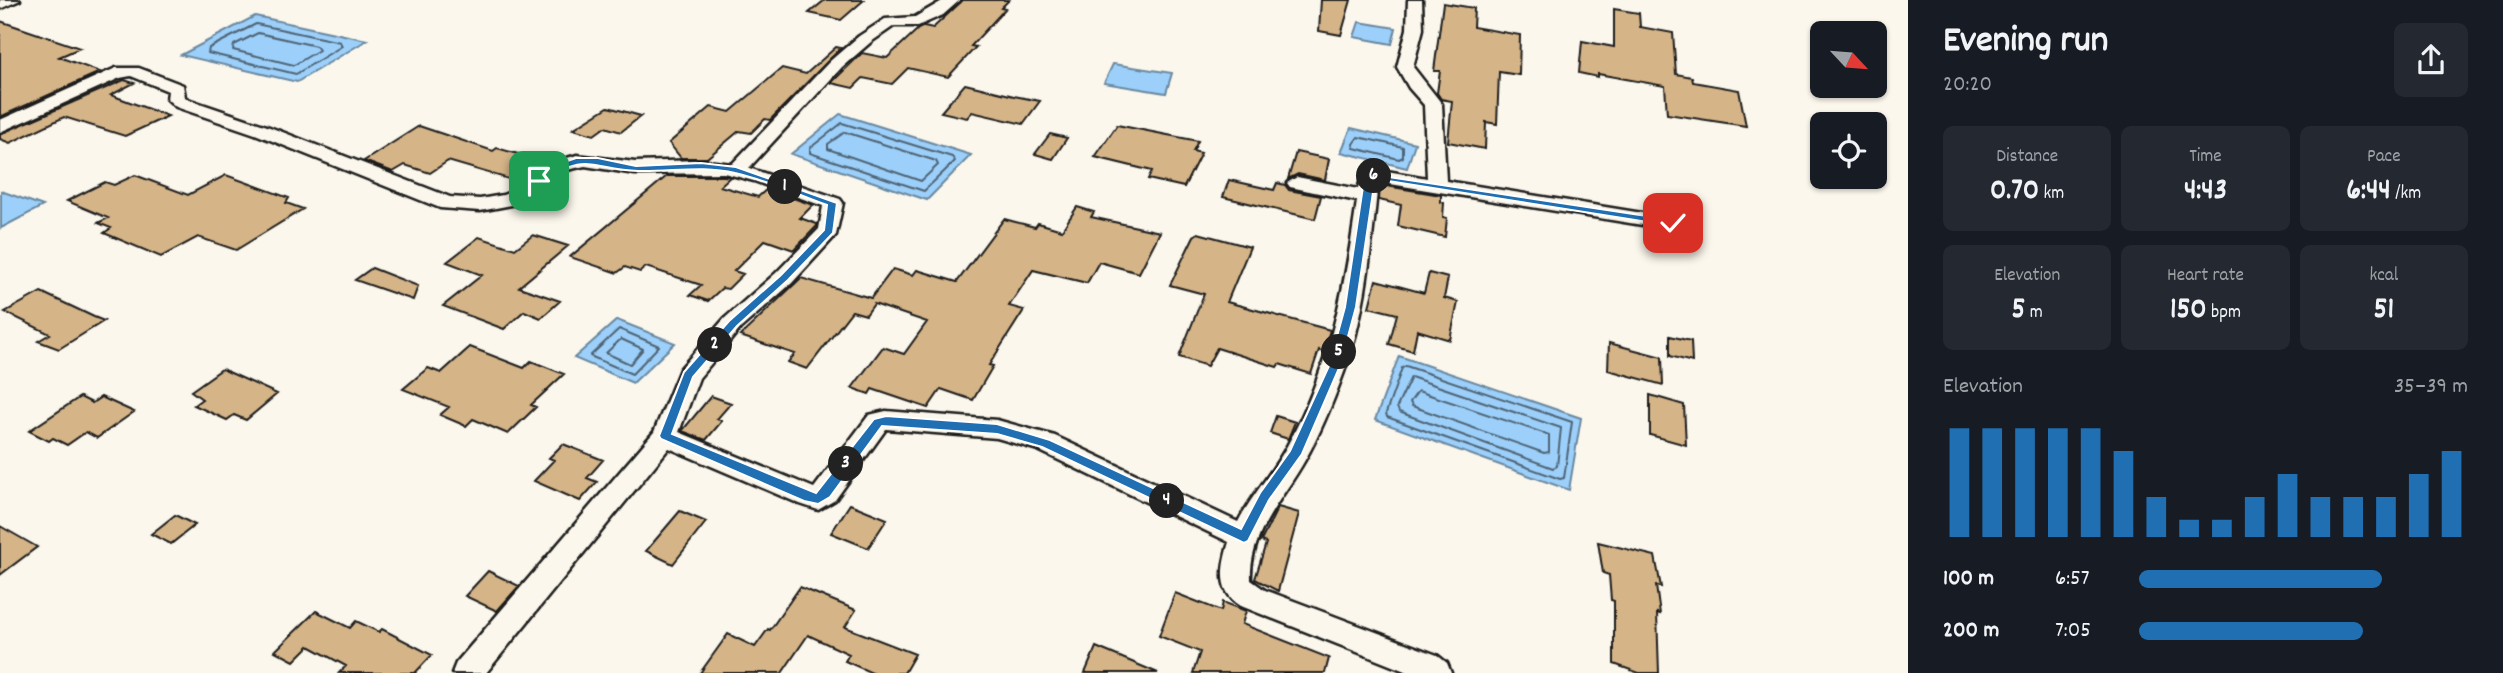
<!DOCTYPE html>
<html lang="en">
<head>
<meta charset="utf-8">
<style>
  body { margin:0; font-family:Dekko,sans-serif; background:#242831; color:#f1f3f6; height:100vh; display:flex; flex-direction:column; font-size:26px; white-space:nowrap }
  * { box-sizing:border-box; margin:0 }
  p { font-size:23px; color:#9ea1a6 }
  .icon { flex:none; width:38px; height:38px; fill:none; stroke:currentColor; stroke-width:2; stroke-linecap:round; stroke-linejoin:round }
  .map { position:relative; flex:1; overflow:hidden }
  .drawer { display:flex; flex-direction:column; background:#171b24; width:595px }
  .drawer>* { flex:none }
  .needle { width:46px; rotate:116deg }
  .fabs { position:absolute; left:1810px; top:21px; display:grid; gap:14px }
  .fabs a { display:grid; place-items:center; width:77px; height:77px; border-radius:10px; background:#171b24; box-shadow:0 2px 5px #0004; font-size:35px }
  .pin { position:absolute; display:grid; place-items:center; width:60px; height:60px; color:#fff; margin:-30px; border-radius:14px; box-shadow:0 4px 10px #0006 }
  .km { position:absolute; width:35px; height:35px; margin:-18px; border-radius:50%; background:#222; color:#fff; font-size:19px; line-height:35px; text-align:center }
  .round { display:grid; place-items:center; flex:none; width:74px; height:74px; border-radius:10px; background:#242831 }
  .head { display:flex; align-items:center; justify-content:space-between; height:119px; padding:0 35px }
  h1 { font-size:38px; font-weight:800; line-height:52px }
  .metrics { display:grid; grid-template-columns:repeat(3,1fr); gap:10px; height:119px; padding:7px 35px }
  .metrics div { display:grid; align-content:center; border-radius:10px; background:#242831; text-align:center }
  .metrics b { font-size:30px; font-weight:800 }
  .metrics small { font-size:19px; font-weight:400 }
  .metrics p { font-size:19px }
  .chart { height:196px; padding:14px 35px }
  .chart p { display:flex; justify-content:space-between }
  .chart svg { width:100%; height:126px; margin-top:7px; stroke:#1f6fb2; stroke-width:6 }
  ul { padding:0 35px; list-style:none; font-size:23px }
  li { display:grid; grid-template-columns:112px 84px 1fr; align-items:center; height:52px }
  li i { height:18px; border-radius:9px; background:#1f6fb2 }
  main { display:flex; flex:1; min-height:0 }
  .map>svg:first-child { display:block }
</style>
</head>
<body>
<main>
<div class="map">
<svg width="1908" height="673" viewBox="0 0 1908 673">
  <rect width="100%" height="100%" fill="#fbf7ec"/>
  <filter id="ink" filterUnits="userSpaceOnUse"><feTurbulence type="fractalNoise" baseFrequency=".0143" numOctaves="2"/><feDisplacementMap in="SourceGraphic" scale="14" xChannelSelector="R" yChannelSelector="G"/><feConvolveMatrix kernelMatrix="1 2 1 2 8 2 1 2 1" color-interpolation-filters="sRGB"/></filter>
  <g filter="url(#ink)">
    <path fill="#9cd0fa" stroke="#6988a1" stroke-width="2" d="M255 16 367 40 297 82 181 55Z
      M1359 22 1396 28 1392 44 1354 37Z
      M1113 64 1172 73 1166 93 1104 83Z
      M840 114 971 155 927 200 791 154Z
      M1351 128 1415 143 1407 168 1341 152Z
      M1 191 43 206 1 228Z
      M617 320 675 343 633 383 574 358Z
      M1399 356 1581 418 1569 490 1375 420Z"/>
    <g fill="none" stroke-linecap="round" stroke-linejoin="round">
      <path stroke="#4f6475" stroke-width="2" d="M256 24 340 42 342 46 296 74 208 53 209 48Z
        M258 33 316 46 319 50 294 65 233 50 234 45Z
        M842 123 952 157 955 161 924 191 810 153V148Z
        M845 132 936 161 938 165 921 181 828 149V144Z
        M1358 137 1403 147V157L1399 159 1354 148 1353 144Z
        M619 329 659 346 632 374 590 356Z
        M621 339 643 349 630 364 606 353Z
        M1406 366 1572 422 1564 478 1560 479 1387 417 1386 413 1402 368Z
        M1411 377 1561 428 1557 466 1553 468 1399 412 1397 407Z
        M1418 391 1549 435V452L1544 453 1412 406 1410 402Z"/>
    </g>
    <path fill="#d5b488" stroke="#1c1c1c" stroke-width="2" d="M825 0H864L841 20 809 13Z
      M963 0H1009L1001 8 1005 9 971 46 976 47 948 77 908 68 892 84 863 78 853 88 831 83 862 53 887 58 918 29 924 26 933 28Z
      M1321 0H1351L1341 35 1319 31Z
      M1443 3 1474 8 1473 27 1520 35 1519 75 1499 72 1497 124 1486 122 1485 149 1448 142 1452 101 1441 99 1437 93 1440 71H1434Z
      M1614 9 1639 13 1640 27 1673 33 1676 74 1692 77 1693 82 1739 90 1746 126 1667 114 1665 86 1598 74V77L1579 73 1582 41 1614 47Z
      M0 21 80 48 59 57 100 72 0 117Z
      M836 47 841 48 770 120 765 119 751 133 739 131 707 158H681L669 143 711 107 730 112 782 68 806 74Z
      M124 80 134 83 111 95 168 116 125 136 64 117 10 143 0 139V134Z
      M965 84 1014 96 1040 101 1023 124 972 112 967 118 941 112Z
      M608 107 641 116 621 132 605 127 594 135 573 129Z
      M1117 125 1198 141 1193 151 1201 153 1184 187 1148 179 1152 171 1095 157Z
      M419 126 493 151 497 148 525 156 521 159 535 164 512 180 448 161 430 173 405 165 393 172 364 161Z
      M1050 134 1067 138 1053 159 1035 154Z
      M1296 152 1329 159 1325 180 1298 174 1288 179Z
      M135 175 188 195 226 175 289 198 286 203 303 209 236 250 198 237 161 257 104 233 111 228 98 223 108 218 67 201 105 182 114 185Z
      M667 176H724L730 177 720 186 758 197 767 189 813 205 800 218 817 224V226L794 250 765 240 734 271 743 274 728 289 722 288 708 301 690 295 701 285 646 267 640 272 625 267 617 273 570 257Z
      M1229 180 1274 190 1277 183 1285 185 1289 190 1321 196 1315 219 1223 197Z
      M1380 185 1441 195V202L1444 203 1443 217 1447 218 1445 237 1398 226 1401 205 1379 200Z
      M1077 207 1094 212 1091 217 1160 232 1139 273 1099 262 1087 283 1033 270 1009 306 1024 310 989 365 993 366 973 400 941 389 928 408 872 389 869 394 852 388 883 347 904 354 927 322 874 304 866 315 852 311 807 369 788 362 795 354 740 336 801 278 871 298 893 269 913 275 917 270 957 282 1004 219 1035 227 1038 223 1062 230Z
      M1198 233 1250 247 1227 302 1330 330 1323 352 1319 350 1311 374 1279 364 1277 367 1217 348 1207 366 1179 357 1204 294 1170 285 1194 236Z
      M533 235 568 246 519 287 560 301 541 318 524 311 504 329 443 306 482 275 447 262 479 237 515 249Z
      M372 268 418 286 413 300 355 280Z
      M1429 273 1448 278 1444 298 1458 302 1450 340 1417 330 1413 351 1389 344 1397 314 1369 307 1376 280 1424 293Z
      M41 292 94 317 104 321 59 349 38 341 50 334 5 312Z
      M1670 336 1691 341 1692 362 1670 356Z
      M1609 343 1662 357 1663 385 1608 370Z
      M470 347 524 368 531 361 564 374 531 405 536 407 508 434 473 419 466 426 440 415 449 407 403 389 428 368 441 373Z
      M222 369 277 394 246 420 234 415 227 420 194 405 202 399 191 391Z
      M1650 395 1684 405 1686 445 1650 435Z
      M711 396 731 403 717 419 722 421 706 440 682 431Z
      M80 397 92 403 101 397 134 412 97 438 86 432 67 445 53 438 49 441 29 431Z
      M1276 416 1295 422 1288 439 1270 433Z
      M563 444 603 460 587 478 597 482 580 501 534 481 554 460 549 458Z
      M850 504 887 519 868 548 831 533Z
      M1278 507 1299 513 1278 591 1255 579 1266 543 1261 541Z
      M680 511 706 522 673 564 646 551Z
      M175 515 195 525 171 544 151 534Z
      M0 526 37 547 0 575Z
      M1598 542 1655 556 1661 587 1656 586 1660 614 1657 613 1659 673H1639L1614 664V601L1611 600 1609 575 1603 573Z
      M488 571 519 586 497 611 465 596Z
      M800 587 856 610 845 627 915 654 904 673H872L845 661 849 654 808 635 782 673H700L728 634 755 647 768 629 770 630Z
      M1175 593 1221 611 1223 602 1246 611 1242 624 1329 658 1325 673H1193L1200 652 1159 636Z
      M316 611 350 628 356 621 379 632 382 629 432 655 415 673H339L346 666 309 646 294 661 275 651Z
      M1096 647 1158 673H1085Z"/>
    <g fill="none" stroke-linecap="round" stroke-linejoin="round">
      <defs>
        <path id="minor" d="M0 0H20L0 9Z
          M944 0H960L943 15 918 26H894L871 42 842 67 749 168 840 199 843 203 836 235 792 283 741 328 699 378 679 432 814 488 869 415 886 411 997 420 1055 436 1238 522C1252 495 1273 472 1287 446 1330 368 1345 287 1357 201L1290 187 1287 183 1297 177 1358 189 1362 176 1366 172 1381 170 1427 178 1424 105 1409 88 1397 67 1407 29 1408 0H1422L1423 29 1413 67 1442 104 1446 181 1673 218 1680 220 1683 224 1680 228 1673 230 1378 182C1371 246 1367 311 1344 372 1333 402 1321 432 1305 460 1283 499 1249 533 1251 580L1265 590 1437 655 1447 663 1451 673H1410L1241 606C1216 591 1222 566 1229 542L1038 450 997 438 886 429 835 500 818 510 800 504 669 448 486 673H452L456 663 654 432 680 369 725 318 776 273 819 229 823 206 754 181 724 173 635 174 585 166 567 170 533 196 517 204 480 211 440 208 255 134 176 107 167 99 168 91 131 76 120 78 0 132V120L116 68H139L183 85 185 97 188 99 267 126 450 197 480 199 503 195 520 188 554 162 577 155 635 162 699 160 732 164 830 61 859 36 885 19 915 17Z"/>
      </defs>
      <use href="#minor" stroke="#1c1c1c" stroke-width="5"/>
      <use href="#minor" fill="#fbf7ec" fill-rule="evenodd"/>
    </g>
  </g>
  <path fill="#1f6fb2" stroke="#fff" stroke-width="2" d="M576 158H598L636 166 701 163 736 167 837 203 833 233 788 280 737 326 693 377 672 434 816 493 874 419 886 416 997 424 1050 440 1241 529 1260 493 1290 451 1329 366 1345 307 1364 180 1369 174 1673 220 1678 223 1673 226 1375 179 1356 307 1340 366 1302 454 1269 500 1248 541 1244 543 1042 447 997 434 882 426 830 497 818 504 804 501 661 439 659 436 684 372 729 321 781 275 824 230 827 205C797 194 766 180 735 173 703 165 671 172 638 171 593 170 585 150 542 183L534 181 553 166Z"/>
</svg>
<div class="fabs">
<a><svg class="needle" viewBox="-14 -14 28 28"><path d="M0-13l5 13h-10z" fill="#e53935"/><path d="M0 13l5-13h-10z" fill="#9ea1a6"/></svg></a>
<a><svg class="icon" aria-label="locate" viewBox="0 0 24 24"><circle cx="12" cy="12" r="6"/><path d="M12 2v4M12 18v4M2 12h4M18 12h4"/></svg></a>
</div>
<div class="pin" style="left:539px;top:181px;background:#1e9e55"><svg class="icon" aria-label="arrive" viewBox="0 0 24 24"><path d="M6 21V4h12l-3 4 3 4H6"/></svg></div>
<div class="pin" style="left:1673px;top:223px;background:#d93025"><svg class="icon" aria-label="check" viewBox="0 0 24 24"><path d="M5 12l5 5 9-10"/></svg></div>
<b class="km" style="left:785px;top:187px">1</b>
<b class="km" style="left:715px;top:345px">2</b>
<b class="km" style="left:846px;top:464px">3</b>
<b class="km" style="left:1167px;top:501px">4</b>
<b class="km" style="left:1339px;top:352px">5</b>
<b class="km" style="left:1374px;top:176px">6</b>
</div>
<section class="drawer">
<div class="head"><div><h1>Evening run</h1><p>20:20</p></div><a class="round"><svg class="icon" aria-label="share" viewBox="0 0 24 24"><path d="M12 15V3M7 8l5-5 5 5M5 13v7h14v-7"/></svg></a></div>
<div class="metrics">
<div><p>Distance</p><b>0.70<small> km</small></b></div>
<div><p>Time</p><b>4:43</b></div>
<div><p>Pace</p><b>6:44<small> /km</small></b></div>
</div>
<div class="metrics">
<div><p>Elevation</p><b>5<small> m</small></b></div>
<div><p>Heart rate</p><b>150<small> bpm</small></b></div>
<div><p>kcal</p><b>51</b></div>
</div>
<div class="chart"><p><span>Elevation</span>35–39 m</p>
<svg viewBox="0 0 160 44" preserveAspectRatio="none"><path d="M5 44V6M15 44V6M25 44V6M35 44V6M45 44V6M55 44V14M65 44V30M75 44V38M85 44V38M95 44V30M105 44V22M115 44V30M125 44V30M135 44V30M145 44V22M155 44V14"/></svg>
</div>
<ul>
<li><b>100 m</b>6:57<i style="width:74%"></i></li>
<li><b>200 m</b>7:05<i style="width:68%"></i></li>
</ul>
</section>
</main>
</body>
</html>
